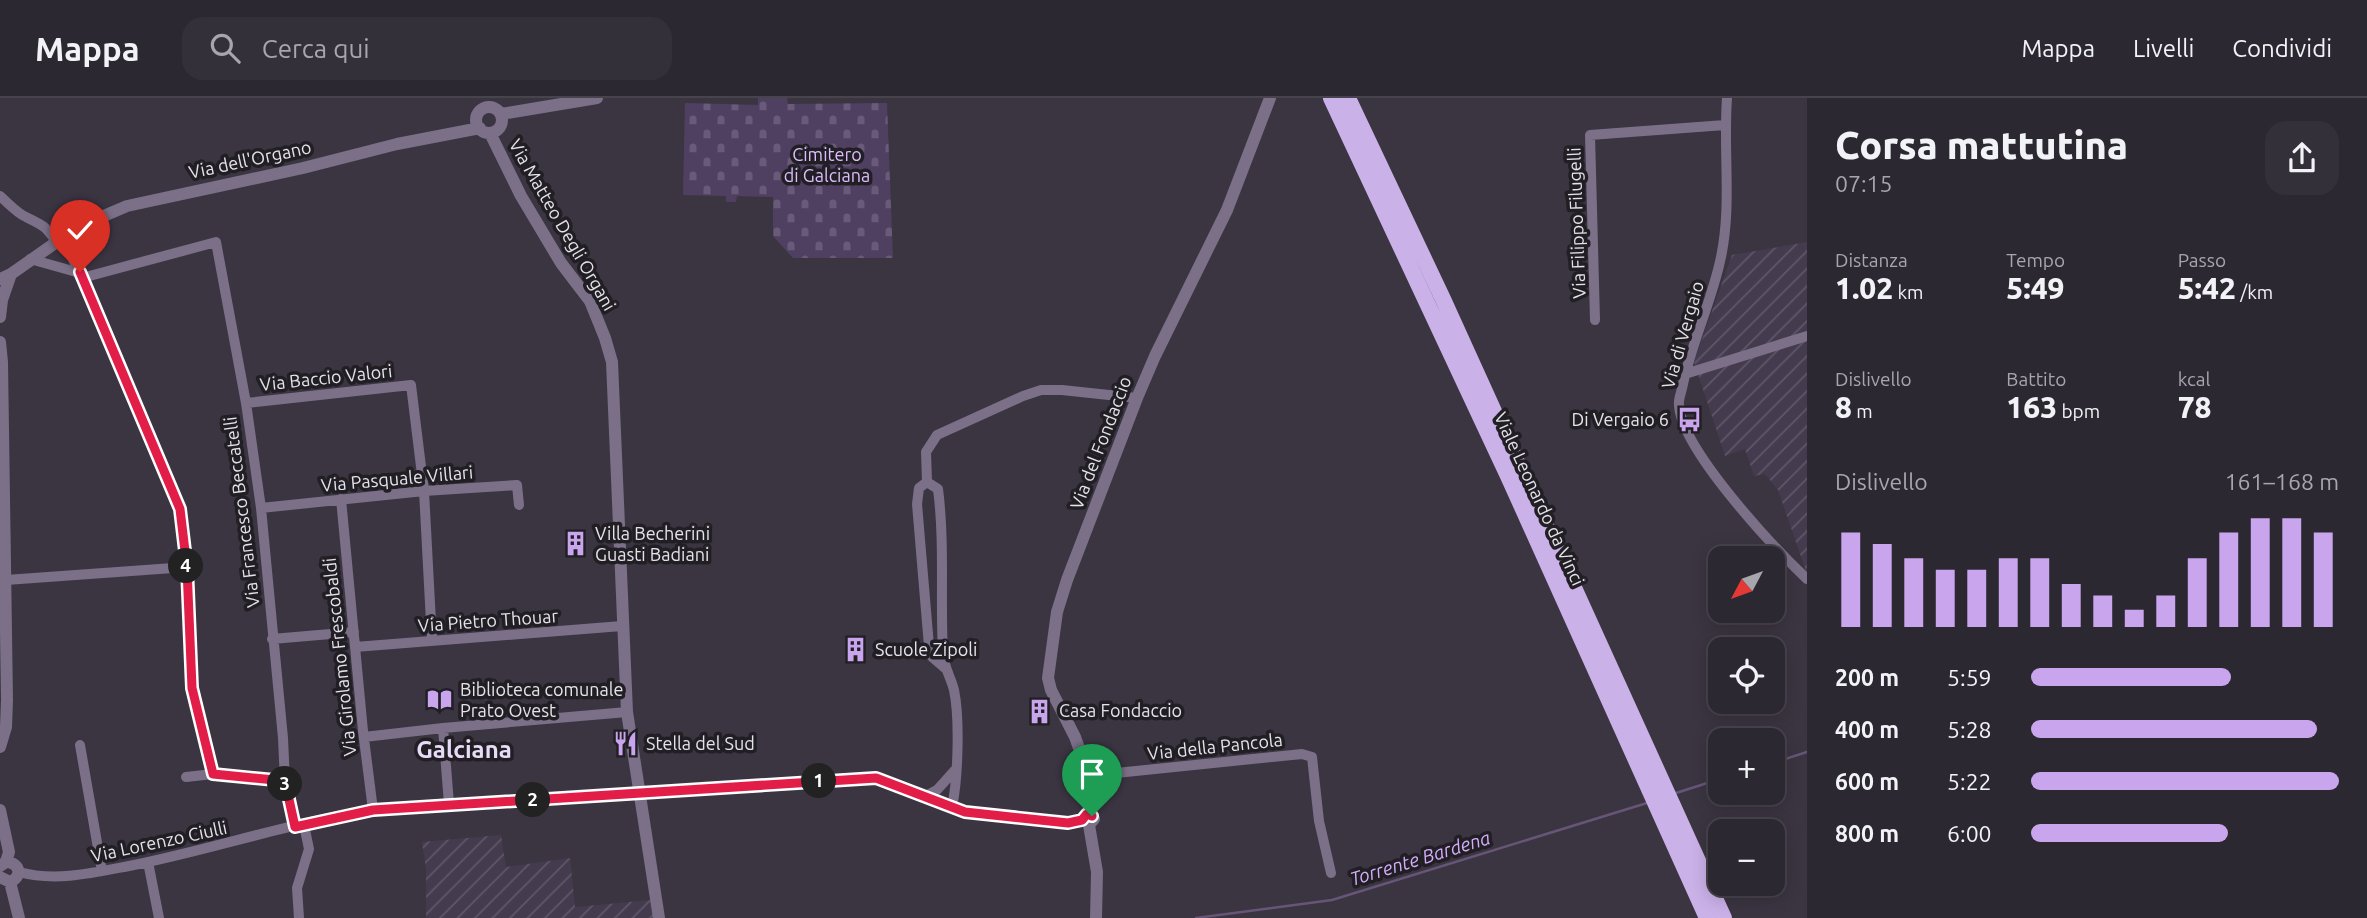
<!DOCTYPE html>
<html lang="it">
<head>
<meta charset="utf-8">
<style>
  body { margin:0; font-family:Ubuntu,sans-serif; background:#34303a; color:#f1f3f6; height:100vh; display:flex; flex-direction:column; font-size:26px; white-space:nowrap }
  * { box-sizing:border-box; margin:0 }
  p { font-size:23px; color:#a6a6ac }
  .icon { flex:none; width:38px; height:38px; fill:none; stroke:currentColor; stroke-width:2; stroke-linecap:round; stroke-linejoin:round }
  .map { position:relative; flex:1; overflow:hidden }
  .sheet { display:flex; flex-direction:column; background:#2c2832; width:560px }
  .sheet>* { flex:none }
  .needle { width:46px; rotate:229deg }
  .fabs { position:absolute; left:1708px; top:448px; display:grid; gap:14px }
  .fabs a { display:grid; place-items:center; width:77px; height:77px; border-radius:14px; background:#2c2832; box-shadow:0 4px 18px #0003,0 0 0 2px #48444d; font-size:35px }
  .pin { position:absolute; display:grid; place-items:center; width:60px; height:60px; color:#fff; margin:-72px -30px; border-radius:50% 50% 50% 0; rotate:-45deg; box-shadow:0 0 7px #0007 }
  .pin .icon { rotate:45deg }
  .km { position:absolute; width:35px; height:35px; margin:-18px; border-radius:50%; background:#222; color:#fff; font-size:19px; line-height:35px; text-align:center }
  .round { display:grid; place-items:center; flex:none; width:74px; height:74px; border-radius:21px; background:#34303a }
  .headline { display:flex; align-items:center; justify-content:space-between; height:119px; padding:0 28px }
  h1 { font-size:38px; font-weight:800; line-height:52px }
  .figures { display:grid; grid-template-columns:repeat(3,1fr); gap:10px; height:119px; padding:7px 28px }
  .figures div { display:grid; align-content:center }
  .figures b { font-size:30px; font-weight:800 }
  .figures small { font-size:19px; font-weight:400 }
  .figures p { font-size:19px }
  .chart { height:196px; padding:14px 28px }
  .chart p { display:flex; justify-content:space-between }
  .chart svg { width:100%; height:126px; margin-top:7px; stroke:#c9a5ee; stroke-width:6 }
  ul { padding:0 28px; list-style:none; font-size:23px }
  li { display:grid; grid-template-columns:112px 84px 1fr; align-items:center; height:52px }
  li i { height:18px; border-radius:9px; background:#c9a5ee }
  header { display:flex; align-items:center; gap:42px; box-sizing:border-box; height:98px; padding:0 35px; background:#2c2832; border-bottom:2px solid #48444d }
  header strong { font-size:33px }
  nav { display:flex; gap:38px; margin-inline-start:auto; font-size:24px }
  .search { width:490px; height:63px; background:#34303a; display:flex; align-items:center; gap:18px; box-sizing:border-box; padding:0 24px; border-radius:21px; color:#a6a6ac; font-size:26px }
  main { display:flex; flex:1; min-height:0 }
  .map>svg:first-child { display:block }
</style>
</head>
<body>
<header>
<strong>Mappa</strong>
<div class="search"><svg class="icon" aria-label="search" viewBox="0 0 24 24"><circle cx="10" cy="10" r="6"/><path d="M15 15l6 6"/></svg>Cerca qui</div>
<nav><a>Mappa</a><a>Livelli</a><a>Condividi</a></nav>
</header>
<main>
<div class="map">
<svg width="1807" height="820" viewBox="0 0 1807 820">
  <defs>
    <pattern id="industrial-furrows" width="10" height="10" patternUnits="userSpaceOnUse" patternTransform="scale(1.75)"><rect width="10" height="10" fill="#443b4e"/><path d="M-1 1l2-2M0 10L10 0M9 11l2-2" fill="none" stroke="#5f5768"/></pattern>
    <pattern id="cemetery-stones" width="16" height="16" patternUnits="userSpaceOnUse" patternTransform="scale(1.75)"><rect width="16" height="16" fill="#4f3f61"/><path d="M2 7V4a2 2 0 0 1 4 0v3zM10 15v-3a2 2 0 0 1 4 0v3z" fill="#685a78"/></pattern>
  </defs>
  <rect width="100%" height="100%" fill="#3b3542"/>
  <path fill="url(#industrial-furrows)" d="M1807 144V476L1778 392 1765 376 1754 378 1745 351 1725 358 1694 264 1732 157Z
    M501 737 506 769 570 760 575 809 651 802 654 820H426V771L422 744Z"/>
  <path fill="url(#cemetery-stones)" d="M758 0H787L788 6 887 5 893 160H793L773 138V99L737 98 736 104H726V98L683 97 685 5 758 7Z"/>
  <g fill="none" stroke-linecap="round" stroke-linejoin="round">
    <path stroke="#675578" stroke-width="2.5" d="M1773 665 1807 654
      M1676 695 1720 681
      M1196 820 1332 802 1647 705"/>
    <path stroke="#7b7088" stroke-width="10" d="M1727 0C1723 53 1732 107 1721 159 1712 203 1692 243 1683 286 1682 293 1678 301 1679 307 1681 351 1774 450 1807 481
      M0 98C8 105 17 115 26 119 44 128 44 127 56 143
      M63 138 180 411 187 469 192 590 213 676 285 683
      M30 161 80 175
      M82 180 216 144 246 305 261 410 283 640 285 683 295 729
      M1595 222 1590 37 1725 27
      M1685 276 1807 238
      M246 305 411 287 424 393 432 543
      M927 384 938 391C945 446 940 501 943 556 944 569 951 580 954 592 960 621 958 681 952 709
      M927 384 926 354 937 337 1023 298 1041 292H1062L1137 300
      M927 384 919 390 917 406 929 548 932 559 946 571
      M341 401 363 633 373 712
      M261 410 424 393 517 387 519 407
      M6 482 187 469
      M272 541 354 534
      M355 549 622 528
      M443 630 449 706
      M364 639 443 630 627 614
      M80 647 102 773
      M1087 678 1302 656 1312 659 1319 723 1331 775
      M186 679 213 676
      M926 698 937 692 955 672
      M148 764 159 820
      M19 774C55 784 93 775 129 768 210 752 292 724 373 712L876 680 965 714 1068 725 1082 722
      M299 820 297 790 309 751 304 727"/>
    <path stroke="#7b7088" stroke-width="12" d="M476 22a13 13 0 1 1 26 0a13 13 0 1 1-26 0Z
      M501 16 597 0
      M490 35 521 98 561 165 590 203 605 240 612 264 627 614 659 820
      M0 181 11 176 78 129 127 108 303 70 397 46 480 30
      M0 219 2 202 11 176
      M0 244 2 264 7 602 6 629 0 649
      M0 712 9 754 6 764
      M0 779 10 784C23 778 20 765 6 764L0 768
      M10 784 19 820
      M1096 820 1097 774 1089 727 1094 721 1089 716 1087 678 1084 664 1075 639 1051 592 1048 580 1057 514 1067 482 1137 300 1155 258 1227 112 1270 0"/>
    <path stroke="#cab1e8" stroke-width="16" d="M1331 0 1508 378 1707 820
      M1348 0 1443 201 1724 820"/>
  </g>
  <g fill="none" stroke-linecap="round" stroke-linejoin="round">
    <defs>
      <path id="route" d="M80 174 180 411 187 470 192 590 213 676 285 683 295 729 373 712 876 680 965 714 1068 725 1082 722 1087 716 1092 718"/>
    </defs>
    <use href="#route" stroke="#fff" stroke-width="14"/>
    <use href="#route" stroke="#e11d48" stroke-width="9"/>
  </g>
  <defs>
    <symbol id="bus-bare" viewBox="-9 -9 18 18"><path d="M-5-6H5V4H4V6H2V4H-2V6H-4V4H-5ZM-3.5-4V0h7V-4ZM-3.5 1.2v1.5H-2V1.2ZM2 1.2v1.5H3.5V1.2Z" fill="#c9a5ee" stroke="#211e24" stroke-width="2.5" paint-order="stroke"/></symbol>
    <symbol id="building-bare" viewBox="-9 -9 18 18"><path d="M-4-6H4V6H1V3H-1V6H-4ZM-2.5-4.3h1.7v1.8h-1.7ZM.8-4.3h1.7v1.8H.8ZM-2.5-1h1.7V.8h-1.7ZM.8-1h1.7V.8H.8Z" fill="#c9a5ee" stroke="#211e24" stroke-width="2.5" paint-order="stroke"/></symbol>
    <symbol id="library-bare" viewBox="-9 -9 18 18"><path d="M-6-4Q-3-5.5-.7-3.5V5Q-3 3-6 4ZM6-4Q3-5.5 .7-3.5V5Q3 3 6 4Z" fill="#c9a5ee" stroke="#211e24" stroke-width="2.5" paint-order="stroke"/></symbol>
    <symbol id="restaurant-bare" viewBox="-9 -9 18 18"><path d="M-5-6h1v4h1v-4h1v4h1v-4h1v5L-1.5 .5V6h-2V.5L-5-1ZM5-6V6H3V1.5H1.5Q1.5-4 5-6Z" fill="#c9a5ee" stroke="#211e24" stroke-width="2.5" paint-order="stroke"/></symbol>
  </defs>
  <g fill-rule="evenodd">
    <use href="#bus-bare" x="1672" y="304" width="35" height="35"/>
    <use href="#building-bare" x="558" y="428" width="35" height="35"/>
    <use href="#building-bare" x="838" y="534" width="35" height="35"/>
    <use href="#library-bare" x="422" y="584" width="35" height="35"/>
    <use href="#building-bare" x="1022" y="596" width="35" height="35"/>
    <use href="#restaurant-bare" x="608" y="628" width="35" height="35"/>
  </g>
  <g text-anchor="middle" stroke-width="7" stroke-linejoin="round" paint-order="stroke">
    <g font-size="18" fill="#dcbdfd" stroke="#211e24">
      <text x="827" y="63">Cimitero<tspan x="827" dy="21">di Galciana</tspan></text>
    </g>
    <g font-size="18" fill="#e6e2ea" stroke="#211e24">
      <text transform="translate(250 62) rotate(-12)" y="6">Via dell'Organo</text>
      <text transform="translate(1577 125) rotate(-92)" y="6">Via Filippo Filugelli</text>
      <text transform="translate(562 127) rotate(60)" y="6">Via Matteo Degli Organi</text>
      <text transform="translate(1683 237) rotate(-74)" y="6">Via di Vergaio</text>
      <text transform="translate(326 280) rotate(-6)" y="6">Via Baccio Valori</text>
      <text transform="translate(1101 345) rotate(-69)" y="6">Via del Fondaccio</text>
      <text transform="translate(397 381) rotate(-5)" y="6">Via Pasquale Villari</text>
      <text transform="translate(1539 401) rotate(65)" y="6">Viale Leonardo da Vinci</text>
      <text transform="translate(242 414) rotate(-97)" y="6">Via Francesco Beccatelli</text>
      <text transform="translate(488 523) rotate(-4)" y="6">Via Pietro Thouar</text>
      <text transform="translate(340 559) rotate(-96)" y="6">Via Girolamo Frescobaldi</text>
      <text transform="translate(1215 649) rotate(-6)" y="6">Via della Pancola</text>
      <text transform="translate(159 744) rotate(-12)" y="6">Via Lorenzo Ciulli</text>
    </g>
    <g font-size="18" fill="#e6e2ea" stroke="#211e24" text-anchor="start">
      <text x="1669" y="328" text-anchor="end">Di Vergaio 6</text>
      <text x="595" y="442">Villa Becherini<tspan x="595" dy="21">Guasti Badiani</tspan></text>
      <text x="875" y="558">Scuole Zipoli</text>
      <text x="460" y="598">Biblioteca comunale<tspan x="460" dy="21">Prato Ovest</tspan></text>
      <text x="1059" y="619">Casa Fondaccio</text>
      <text x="646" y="652">Stella del Sud</text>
    </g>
    <g font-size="19" font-style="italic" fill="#d3adfc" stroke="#211e24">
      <text transform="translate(1420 760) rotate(-17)" y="7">Torrente Bardena</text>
    </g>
    <g font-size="24" font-weight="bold" fill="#e8dbf7" stroke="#211e24">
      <text x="464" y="660">Galciana</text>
    </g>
  </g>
</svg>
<div class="fabs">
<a><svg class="needle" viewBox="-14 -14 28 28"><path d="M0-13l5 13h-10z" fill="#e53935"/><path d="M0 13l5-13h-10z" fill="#a6a6ac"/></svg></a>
<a><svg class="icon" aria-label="locate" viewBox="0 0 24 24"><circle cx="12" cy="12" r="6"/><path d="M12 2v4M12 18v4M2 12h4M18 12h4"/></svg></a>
<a>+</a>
<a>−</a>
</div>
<div class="pin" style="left:1092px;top:718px;background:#1e9e55"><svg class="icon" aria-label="arrive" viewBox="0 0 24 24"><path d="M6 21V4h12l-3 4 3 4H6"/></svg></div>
<div class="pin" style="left:80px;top:174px;background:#d93025"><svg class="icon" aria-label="check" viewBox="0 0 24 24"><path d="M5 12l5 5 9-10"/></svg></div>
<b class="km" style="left:819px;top:683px">1</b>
<b class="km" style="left:533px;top:702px">2</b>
<b class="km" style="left:285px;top:686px">3</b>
<b class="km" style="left:186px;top:468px">4</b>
</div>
<section class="sheet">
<div class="headline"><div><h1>Corsa mattutina</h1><p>07:15</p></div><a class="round"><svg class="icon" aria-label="share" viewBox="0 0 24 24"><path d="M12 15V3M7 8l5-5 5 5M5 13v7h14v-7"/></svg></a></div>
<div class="figures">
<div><p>Distanza</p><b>1.02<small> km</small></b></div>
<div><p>Tempo</p><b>5:49</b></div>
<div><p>Passo</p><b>5:42<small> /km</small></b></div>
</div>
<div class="figures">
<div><p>Dislivello</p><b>8<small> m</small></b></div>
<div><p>Battito</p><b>163<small> bpm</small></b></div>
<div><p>kcal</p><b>78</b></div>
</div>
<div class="chart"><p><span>Dislivello</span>161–168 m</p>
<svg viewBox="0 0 160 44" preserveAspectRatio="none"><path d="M5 44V11M15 44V15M25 44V20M35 44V24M45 44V24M55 44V20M65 44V20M75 44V29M85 44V33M95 44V38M105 44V33M115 44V20M125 44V11M135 44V6M145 44V6M155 44V11"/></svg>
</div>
<ul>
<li><b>200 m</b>5:59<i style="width:65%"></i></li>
<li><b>400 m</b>5:28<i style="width:93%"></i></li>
<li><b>600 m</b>5:22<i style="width:100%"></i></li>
<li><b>800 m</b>6:00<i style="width:64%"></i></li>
</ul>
</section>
</main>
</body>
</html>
